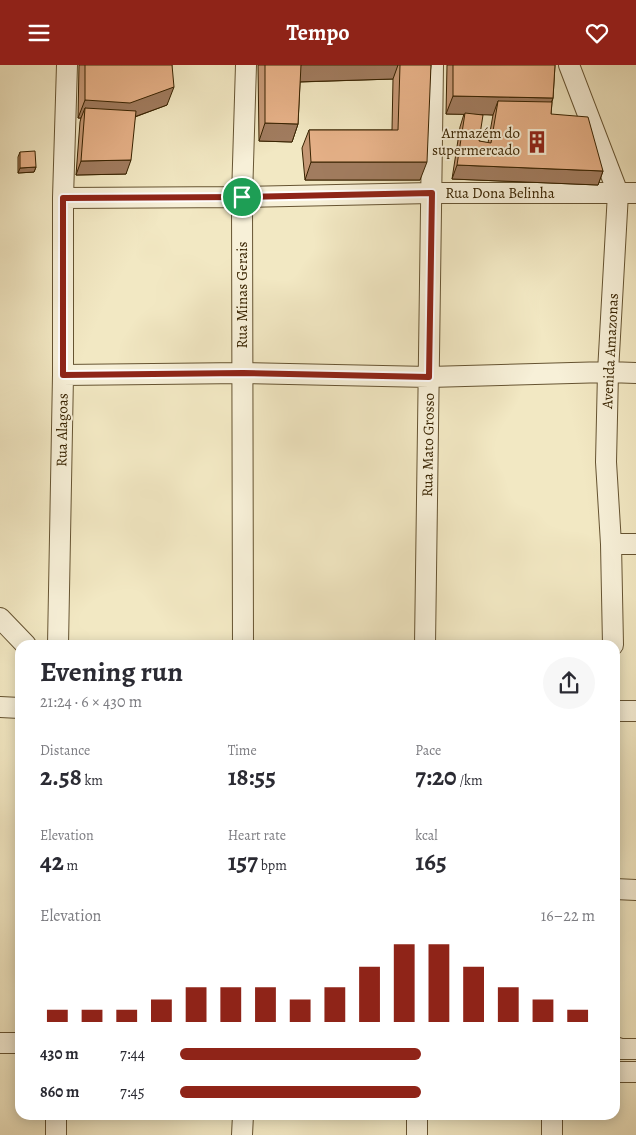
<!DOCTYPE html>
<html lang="en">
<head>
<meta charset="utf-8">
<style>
  body { margin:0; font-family:Alegreya,serif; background:#f7f7f7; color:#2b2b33; height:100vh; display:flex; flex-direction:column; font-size:19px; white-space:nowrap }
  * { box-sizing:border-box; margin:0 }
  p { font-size:16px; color:#7c7c81 }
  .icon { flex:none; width:28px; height:28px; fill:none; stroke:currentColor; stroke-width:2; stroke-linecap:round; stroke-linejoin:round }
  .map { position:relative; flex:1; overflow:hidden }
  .drawer { position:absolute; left:15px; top:575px; width:605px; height:480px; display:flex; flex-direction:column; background:#fff; border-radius:15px; box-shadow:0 2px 12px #0003 }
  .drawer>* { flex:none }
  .pin { position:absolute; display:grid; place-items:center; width:42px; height:42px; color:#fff; margin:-21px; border:2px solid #fff; border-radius:50%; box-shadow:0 1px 5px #0007 }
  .round { display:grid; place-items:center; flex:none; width:52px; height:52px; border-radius:26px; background:#f7f7f7 }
  .summary { display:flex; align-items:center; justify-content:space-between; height:85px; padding:0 25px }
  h1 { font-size:28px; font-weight:700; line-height:38px }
  .metrics { display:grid; grid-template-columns:repeat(3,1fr); gap:8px; height:85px; padding:5px 25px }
  .metrics div { display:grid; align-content:center }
  .metrics b { font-size:25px; font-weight:700 }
  .metrics small { font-size:14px; font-weight:400 }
  .metrics p { font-size:14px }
  .chart { height:140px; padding:10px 25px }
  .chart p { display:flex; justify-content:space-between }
  .chart svg { width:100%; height:90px; margin-top:5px; stroke:#8f2418; stroke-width:6 }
  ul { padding:0 25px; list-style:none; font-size:16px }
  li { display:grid; grid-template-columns:80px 60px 1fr; align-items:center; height:38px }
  li i { height:12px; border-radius:6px; background:#8f2418 }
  header { display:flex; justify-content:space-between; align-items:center; height:65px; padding:0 25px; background:#8f2418; color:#fff; font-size:22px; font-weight:700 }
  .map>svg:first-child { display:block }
</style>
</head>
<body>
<header><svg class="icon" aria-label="menu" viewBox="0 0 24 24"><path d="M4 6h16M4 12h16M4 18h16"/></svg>Tempo<svg class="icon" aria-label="heart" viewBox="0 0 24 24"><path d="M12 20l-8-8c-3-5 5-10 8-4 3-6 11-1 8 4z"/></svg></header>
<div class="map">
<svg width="636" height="1070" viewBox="0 0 636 1070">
  <rect width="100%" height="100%" fill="#f2e8c3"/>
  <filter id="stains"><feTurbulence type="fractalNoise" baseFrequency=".004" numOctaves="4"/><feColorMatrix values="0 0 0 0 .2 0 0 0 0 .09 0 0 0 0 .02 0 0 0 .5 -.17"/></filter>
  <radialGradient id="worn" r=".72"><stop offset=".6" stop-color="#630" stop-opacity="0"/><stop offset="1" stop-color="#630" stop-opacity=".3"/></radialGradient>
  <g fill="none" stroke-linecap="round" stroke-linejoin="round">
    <defs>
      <path id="minor" d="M569 0 618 128 608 307 606 397 611 479 613 580
        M63 133 242 132 431 128H636
        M63 310 243 308 429 312 608 307 636 308
        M611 479H636
        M0 553 26 580
        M58 580 63 310V133L67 0
        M243 580 242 132 246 0
        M425 580 433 0
        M0 642 20 643
        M615 646H636
        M615 824 636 825
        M0 978H20
        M615 982 621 984H636
        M615 1007H636
        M56 1070V1050
        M242 1070 243 1050
        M417 1070V1050
        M552 1070V1050"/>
    </defs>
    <use href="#minor" stroke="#665432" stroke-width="22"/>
    <use href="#minor" stroke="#f7f0d8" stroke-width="20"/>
  </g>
  <path fill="#c69875" stroke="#382301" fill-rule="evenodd" d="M79 0H172L167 40 135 52 126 109 76 110 80 57 81 53H78Z
    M258 0H431L420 115H305L302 83 309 65H392L393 14 300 17 298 59 292 77 259 76Z
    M447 0H555L553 33 552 37 551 49 603 106 598 120 452 114 460 62 464 49H446ZM481 49 493 50 488 78 479 76Z
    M20 87 36 102 34 107 18 108V92Z"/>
  <path fill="#a17c5f" stroke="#382301" d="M301 0H398L393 14 295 17Z
    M174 22 167 40 123 56 85 43 81 53H78L85 35Z
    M453 31 553 33 546 51 498 36 493 50 446 49Z
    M265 58 298 59 292 77 259 76Z
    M131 95 126 109 76 110 81 96Z
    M311 97H427L420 115H305Z
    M457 100 603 106 598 120 452 114Z
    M36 102 34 107 18 108 20 103Z"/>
  <path fill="#e6b188" stroke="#382301" d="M85 0H172L174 22 130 38 85 35Z
    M265 0H301L298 59 265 58Z
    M400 0H431L427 97H311L309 65H398Z
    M453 0H555L553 33 453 31Z
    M498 36 552 37 551 49 588 52 603 106 457 100 465 48 483 50 479 76 491 78Z
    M85 43 136 46 131 95 81 96Z
    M35 86 36 102 20 103V87Z"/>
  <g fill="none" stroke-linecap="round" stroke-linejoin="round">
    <defs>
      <path id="route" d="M432 128 429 312 243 308 63 310V133L242 132Z"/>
    </defs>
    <use href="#route" stroke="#fff" stroke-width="10"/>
    <use href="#route" stroke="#8f2418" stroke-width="6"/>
  </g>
  <defs>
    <symbol id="building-bare" viewBox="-9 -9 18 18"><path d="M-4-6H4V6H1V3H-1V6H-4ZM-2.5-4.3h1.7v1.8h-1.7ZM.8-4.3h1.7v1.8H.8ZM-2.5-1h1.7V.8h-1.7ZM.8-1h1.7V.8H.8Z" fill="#8f2418" stroke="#f7f0d8" stroke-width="2.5" paint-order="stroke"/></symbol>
  </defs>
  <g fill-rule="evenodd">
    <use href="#building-bare" x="521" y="61" width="32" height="32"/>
  </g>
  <g text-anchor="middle" stroke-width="4" stroke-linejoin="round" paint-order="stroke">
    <g font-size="15" fill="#382301" stroke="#f7f0d8" text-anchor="end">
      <text x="520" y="73">Armazém do<tspan x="520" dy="17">supermercado</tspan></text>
    </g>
    <g font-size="15" fill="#382301" stroke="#f7f0d8">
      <text x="500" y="133">Rua Dona Belinha</text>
      <text transform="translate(242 230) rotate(-90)" y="5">Rua Minas Gerais</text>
      <text transform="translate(610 286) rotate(-87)" y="5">Avenida Amazonas</text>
      <text transform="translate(62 365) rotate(-89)" y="5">Rua Alagoas</text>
      <text transform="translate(428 380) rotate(-89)" y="5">Rua Mato Grosso</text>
    </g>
  </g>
  <rect width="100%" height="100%" filter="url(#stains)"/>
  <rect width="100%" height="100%" fill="url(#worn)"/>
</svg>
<div class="pin" style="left:242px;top:132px;background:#1e9e55"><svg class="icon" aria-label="arrive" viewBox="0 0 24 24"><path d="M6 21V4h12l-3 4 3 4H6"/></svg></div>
<section class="drawer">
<div class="summary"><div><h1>Evening run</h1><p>21:24 · 6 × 430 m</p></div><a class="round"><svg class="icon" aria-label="share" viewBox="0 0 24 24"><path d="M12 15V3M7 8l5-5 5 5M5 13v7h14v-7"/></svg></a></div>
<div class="metrics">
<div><p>Distance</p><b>2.58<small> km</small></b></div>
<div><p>Time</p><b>18:55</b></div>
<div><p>Pace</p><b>7:20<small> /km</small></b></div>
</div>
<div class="metrics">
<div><p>Elevation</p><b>42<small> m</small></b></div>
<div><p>Heart rate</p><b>157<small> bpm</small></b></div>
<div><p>kcal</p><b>165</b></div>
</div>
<div class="chart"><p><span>Elevation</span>16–22 m</p>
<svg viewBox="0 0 160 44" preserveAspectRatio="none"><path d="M5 44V38M15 44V38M25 44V38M35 44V33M45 44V27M55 44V27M65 44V27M75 44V33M85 44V27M95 44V17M105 44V6M115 44V6M125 44V17M135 44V27M145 44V33M155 44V38"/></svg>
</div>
<ul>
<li><b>430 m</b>7:44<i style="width:58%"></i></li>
<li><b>860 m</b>7:45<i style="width:58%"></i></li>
</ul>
</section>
</div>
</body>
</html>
